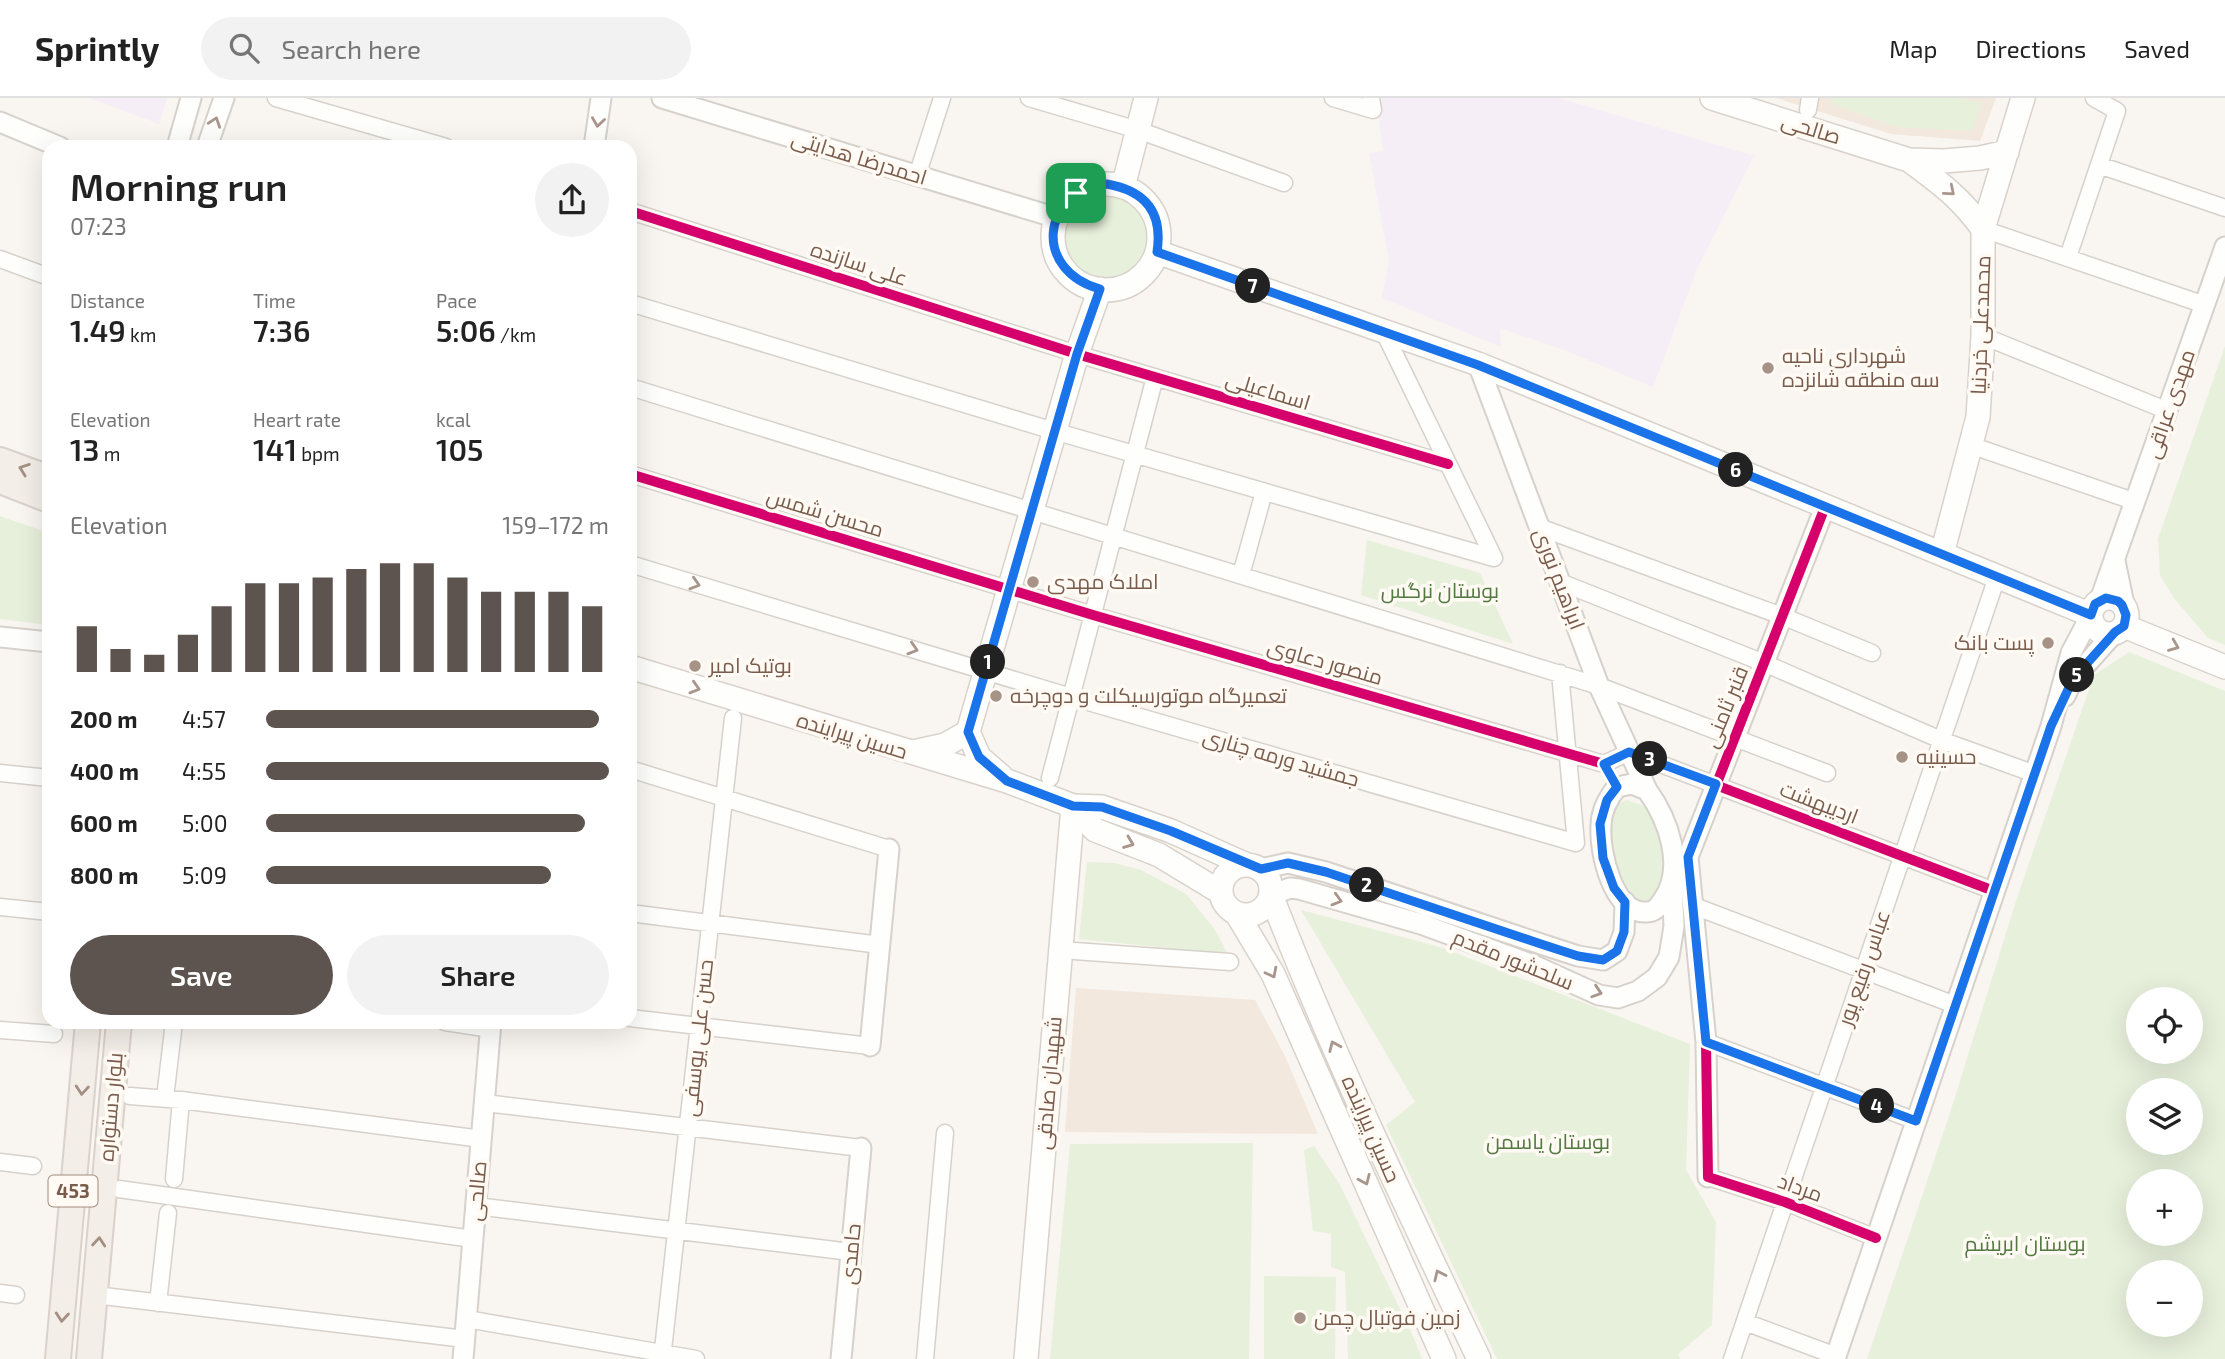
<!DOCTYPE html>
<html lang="en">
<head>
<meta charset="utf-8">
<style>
  body { margin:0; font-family:"Exo 2",Cairo,sans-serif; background:#f2f2f2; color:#222; height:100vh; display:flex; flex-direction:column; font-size:26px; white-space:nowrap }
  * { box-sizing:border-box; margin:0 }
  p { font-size:23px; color:#767676 }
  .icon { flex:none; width:38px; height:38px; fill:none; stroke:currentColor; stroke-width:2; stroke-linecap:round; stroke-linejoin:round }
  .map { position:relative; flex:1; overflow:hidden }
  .sheet { position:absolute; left:42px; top:42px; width:595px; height:889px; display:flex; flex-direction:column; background:#fff; border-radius:21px; box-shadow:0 7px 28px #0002 }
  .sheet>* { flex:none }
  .buttons { position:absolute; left:2126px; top:889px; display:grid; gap:14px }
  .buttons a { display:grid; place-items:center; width:77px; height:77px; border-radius:50%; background:#fff; box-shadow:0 7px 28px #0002; font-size:35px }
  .pin { position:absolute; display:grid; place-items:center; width:60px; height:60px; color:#fff; margin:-30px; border-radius:14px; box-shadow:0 4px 10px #0006 }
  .km { position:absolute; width:35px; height:35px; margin:-18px; border-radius:50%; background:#222; color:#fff; font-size:19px; line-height:35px; text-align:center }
  .round { display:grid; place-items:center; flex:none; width:74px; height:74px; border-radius:37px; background:#f2f2f2 }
  .headline { display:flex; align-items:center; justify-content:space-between; height:119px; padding:0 28px }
  h1 { font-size:38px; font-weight:600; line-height:52px }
  .stats { display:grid; grid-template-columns:repeat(3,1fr); gap:10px; height:119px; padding:7px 28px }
  .stats div { display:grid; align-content:center }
  .stats b { font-size:30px; font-weight:600 }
  .stats small { font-size:19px; font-weight:400 }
  .stats p { font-size:19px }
  .chart { height:196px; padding:14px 28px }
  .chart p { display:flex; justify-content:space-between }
  .chart svg { width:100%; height:126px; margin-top:7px; stroke:#5d544f; stroke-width:6 }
  .action { display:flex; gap:14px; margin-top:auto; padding:14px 28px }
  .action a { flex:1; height:80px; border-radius:42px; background:#5d544f; color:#fff; font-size:28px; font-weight:600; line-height:80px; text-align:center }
  .action a+a { background:#f2f2f2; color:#222 }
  ul { padding:0 28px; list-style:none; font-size:23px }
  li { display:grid; grid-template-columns:112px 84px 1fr; align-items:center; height:52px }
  li i { height:18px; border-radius:9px; background:#5d544f }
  header { display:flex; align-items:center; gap:42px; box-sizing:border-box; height:98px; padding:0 35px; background:#fff; border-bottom:2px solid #e0e0e0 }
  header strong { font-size:33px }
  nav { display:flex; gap:38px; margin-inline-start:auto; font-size:24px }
  .search { width:490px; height:63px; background:#f2f2f2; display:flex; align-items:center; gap:18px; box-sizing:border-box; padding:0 24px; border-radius:38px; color:#767676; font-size:26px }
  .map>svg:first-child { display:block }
</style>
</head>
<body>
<header>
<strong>Sprintly</strong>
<div class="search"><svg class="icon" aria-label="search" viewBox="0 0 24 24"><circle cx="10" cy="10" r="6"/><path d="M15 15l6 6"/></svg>Search here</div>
<nav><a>Map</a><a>Directions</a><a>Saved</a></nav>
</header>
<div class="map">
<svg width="2225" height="1261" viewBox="0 0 2225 1261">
  <rect width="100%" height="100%" fill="#f9f5f0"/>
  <path fill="#f2e8de" d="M1776 0H1996L1980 43 1891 36Z
    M1076 890 1255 902 1285 958 1318 1036 1065 1034Z"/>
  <path fill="#f6eef6" d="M89 0H167L159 26Z
    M1376 0H1559L1754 58 1697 171 1653 289 1564 252 1500 230 1501 249 1382 200 1389 163 1369 55 1383 53Z"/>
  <path fill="#e7f0db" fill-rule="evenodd" d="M1832 0H1960L1982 5 1972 33 1897 29 1832 6Z
    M1063 138a45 45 0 1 1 90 0a45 45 0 1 1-90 0Z
    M2225 248V547L2208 540 2173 499 2160 477 2158 441Z
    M0 418 49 435V527L0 521Z
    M1367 442 1480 475 1513 546 1361 497Z
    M2129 554 2225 593V1261H1867L1949 1018 2017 800 2094 577ZM2138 901H2191V954H2138ZM2138 992H2191V1045H2138ZM2138 1083H2191V1136H2138ZM2138 1174H2191V1227H2138Z
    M1627 702C1634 705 1642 706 1647 711 1659 726 1672 765 1664 784 1662 791 1656 797 1652 803 1647 805 1641 807 1636 804 1616 791 1600 731 1613 711 1617 706 1621 704 1627 702Z
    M1087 764 1114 765 1141 772 1186 796 1214 830 1228 856 1079 841Z
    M1301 812 1440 849 1690 946 1686 1072 1716 1124 1712 1227 1678 1256 1680 1261H1497L1386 1027 1415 1004Z
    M1253 1045 1249 1261H1050L1070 1046Z
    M1314 1048 1339 1085 1413 1238 1422 1261H1348L1345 1174 1331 1169V1136L1313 1133 1304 1052Z
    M1264 1178 1336 1179 1335 1261H1264Z"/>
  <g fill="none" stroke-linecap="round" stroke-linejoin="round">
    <defs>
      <path id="minor" d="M276 0 446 49
        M1029 0 1138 32 1284 85
        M1333 0 1373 12 1371 0
        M1808 12 1810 0
        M2099 67 2225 110
        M917 78 942 0
        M630 113 1077 256 1448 366
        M1983 131 2205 207
        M2068 159 2117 13 2094 0
        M0 161 49 179
        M630 205 1054 333 1494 460
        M1384 234 1494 460
        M1983 238 2168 313
        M630 289 1599 588 1827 675
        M1970 347 2136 404
        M630 376 1093 517 1604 666 1629 654 1994 793
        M1539 429 1782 518 1872 555
        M630 466 1071 599 1576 745 1560 575
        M1241 477 1264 394
        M1560 484 1764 565 1941 642 2035 676
        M630 671 889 751
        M0 675 49 680
        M1050 680 1155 279
        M1694 808 1955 907
        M0 809 49 814
        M630 815 880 847
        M1060 852 1230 864
        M630 920 870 948
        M445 924 491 931
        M0 932 54 936
        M1706 944 1916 1023
        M130 998 181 1002 482 1041
        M165 1000 174 924
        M485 1005 861 1050
        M0 1064 33 1068
        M1708 1079 1785 1104 1876 1140
        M174 1081 181 1002
        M119 1091 473 1141
        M476 1108 851 1154
        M0 1195 16 1197
        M95 1197 465 1241
        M158 1205 168 1115
        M467 1221 696 1261
        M1745 1224 1836 1258
        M662 1261 733 620
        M925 1261 945 1035
        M1732 1261 1997 479"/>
      <path id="tertiary" d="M662 0 1057 120
        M0 24 60 49
        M177 49 191 0
        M207 49 224 0
        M594 49 601 0
        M1478 266 1599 588 1647 692C1668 721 1686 769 1663 802 1659 808 1655 814 1647 814 1613 817 1599 753 1601 728 1601 713 1608 700 1617 689L1632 686 1647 692
        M2115 463 2125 511
        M2100 502 2225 149
        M0 539 49 544
        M2065 598 2073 581 2115 534
        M1261 771 1288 765 1326 774 1541 846 1578 858 1603 862 1617 853 1624 834 1625 804
        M1271 797 1290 790 1299 791 1421 826 1533 867 1599 897 1618 900 1638 893 1657 879 1669 859 1674 828 1672 788
        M870 948 889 751
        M1708 1079 1706 944 1688 759 1825 409
        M463 1261 491 924
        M841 1261 861 1050
        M1835 1261 2051 628 2071 555 2091 517"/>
      <path id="secondary" d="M1712 0 1909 62 1944 63 1980 60 2007 54
        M1909 62C1940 85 1960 99 1983 131
        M1053 139a53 53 0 1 1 106 0a53 53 0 1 1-106 0Z
        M1123 89 1146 0
        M1157 154 1478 266 2091 517
        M1942 456 1978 319 1983 238V131L2023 0
        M2091 518a18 18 0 1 1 36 0a18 18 0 1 1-36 0Z
        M2124 528 2225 569
        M630 569 1007 683 1073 708 1102 709 1171 733 1247 767
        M968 634 1077 256 1100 191
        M968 634 979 659 1001 678
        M913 654 945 647 968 634
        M1073 708 1095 732 1159 757 1220 794
        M1221 792a25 25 0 1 1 50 0a25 25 0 1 1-50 0Z
        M1271 797C1332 955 1406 1108 1479 1261
        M1237 816 1273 876 1444 1261
        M1026 1261 1073 708"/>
      <path id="primary" d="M0 362 49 380
        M0 383 49 402
        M58 1261 88 924
        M89 1261 119 924"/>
    </defs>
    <use href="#minor" stroke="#d7d1cb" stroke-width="19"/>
    <use href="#tertiary" stroke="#d7d1cb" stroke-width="23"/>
    <use href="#secondary" stroke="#d9d2cb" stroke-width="26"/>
    <use href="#primary" stroke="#dad1cc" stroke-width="28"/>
    <use href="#minor" stroke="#fefefd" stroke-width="16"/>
    <use href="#tertiary" stroke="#fefefd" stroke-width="19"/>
    <use href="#secondary" stroke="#fefefd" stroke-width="23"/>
    <use href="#primary" stroke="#f3eee8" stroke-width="24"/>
    <defs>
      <path id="cycleway" d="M630 113 1077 256 1448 366
        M630 376 1093 517 1604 666 1629 654 1994 793
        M1825 409 1688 759 1706 944 1708 1079 1785 1104 1876 1140"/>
    </defs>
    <use href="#cycleway" stroke="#fffaf3" stroke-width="15"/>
    <use href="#cycleway" stroke="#d6006c" stroke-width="10"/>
  </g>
  <defs><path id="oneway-chevron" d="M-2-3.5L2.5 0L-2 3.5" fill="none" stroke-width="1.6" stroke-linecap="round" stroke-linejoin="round" transform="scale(1.75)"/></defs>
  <g stroke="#a8958b">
    <use href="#oneway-chevron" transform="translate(215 24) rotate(-71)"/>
    <use href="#oneway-chevron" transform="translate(598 24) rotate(98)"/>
    <use href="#oneway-chevron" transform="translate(1950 93) rotate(40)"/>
    <use href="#oneway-chevron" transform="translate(695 486) rotate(17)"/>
    <use href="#oneway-chevron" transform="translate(2174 548) rotate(22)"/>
    <use href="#oneway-chevron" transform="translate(913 551) rotate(17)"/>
    <use href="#oneway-chevron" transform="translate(695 590) rotate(17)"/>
    <use href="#oneway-chevron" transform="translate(1129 745) rotate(21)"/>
    <use href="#oneway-chevron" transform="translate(1337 802) rotate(16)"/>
    <use href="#oneway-chevron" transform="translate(1272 875) rotate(63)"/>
    <use href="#oneway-chevron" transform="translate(1597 894) rotate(18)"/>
    <use href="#oneway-chevron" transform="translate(1334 948) rotate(-114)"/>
    <use href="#oneway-chevron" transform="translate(1365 1082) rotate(66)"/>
    <use href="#oneway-chevron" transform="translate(1439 1177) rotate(-115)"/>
  </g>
  <g stroke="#a48f83">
    <use href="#oneway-chevron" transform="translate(24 371) rotate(-160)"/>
    <use href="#oneway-chevron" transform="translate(82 992) rotate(95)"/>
    <use href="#oneway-chevron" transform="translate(99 1144) rotate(-85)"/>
    <use href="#oneway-chevron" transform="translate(62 1219) rotate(95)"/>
  </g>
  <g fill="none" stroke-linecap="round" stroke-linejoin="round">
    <defs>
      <path id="route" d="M1107 86C1146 93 1163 115 1157 154L1478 267 2091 517 2095 506 2106 500 2118 503 2122 507 2126 517 2124 528 2115 534 2073 581 2051 628 1916 1023 1706 944 1688 759 1716 686 1629 654 1604 666 1617 689 1607 702 1600 726 1603 760 1614 790 1625 804 1624 834 1617 853 1603 862 1578 858 1541 846 1326 774 1288 765 1261 771 1171 733 1102 709 1073 708 1007 683 979 659 968 634 1077 256 1100 191C1034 173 1039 95 1107 86Z"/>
    </defs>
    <use href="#route" stroke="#fff" stroke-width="14"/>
    <use href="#route" stroke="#1a73e8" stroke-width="9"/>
  </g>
  <g fill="#a69286" stroke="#fffaf3" stroke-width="2.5">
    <circle cx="1768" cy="270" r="7"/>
    <circle cx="1033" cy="484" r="7"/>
    <circle cx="2048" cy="545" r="7"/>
    <circle cx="695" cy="568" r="7"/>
    <circle cx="996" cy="598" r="7"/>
    <circle cx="1902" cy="659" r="7"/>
    <circle cx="1300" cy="1220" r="7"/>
  </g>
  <g text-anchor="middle" stroke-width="7" stroke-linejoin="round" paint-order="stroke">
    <rect fill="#fffaf3" stroke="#a28b7f" stroke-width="2" x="48.5" y="1077.5" width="49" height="31" rx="5"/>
    <g font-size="19" font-weight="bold" fill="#7a5c4d">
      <text x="73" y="1100">453</text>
    </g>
    <g font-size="21" fill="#7a5c4d" stroke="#fffaf3">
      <text transform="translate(1811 31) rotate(17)" y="7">صالحی</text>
      <text transform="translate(859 60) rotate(17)" y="7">احمدرضا هدایتی</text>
      <text transform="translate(859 166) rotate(18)" y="7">علی سازنده</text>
      <text transform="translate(1981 227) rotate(-88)" y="7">محمدعلی خردنیا</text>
      <text transform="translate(1268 293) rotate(17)" y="7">اسماعیلی</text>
      <text transform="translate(2170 306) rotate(-71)" y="7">مهدی عراقی</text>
      <text transform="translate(825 415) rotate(17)" y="7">محسن شمس</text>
      <text transform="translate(1559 481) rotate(69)" y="7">ابراهیم نوری</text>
      <text transform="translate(1325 564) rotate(16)" y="7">منصور دعاوی</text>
      <text transform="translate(1726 609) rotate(-68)" y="7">قنبر ثامنی</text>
      <text transform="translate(852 638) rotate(17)" y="7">حسین پیراینده</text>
      <text transform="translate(1281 660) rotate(16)" y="7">جمشید ورمه چناری</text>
      <text transform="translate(1819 705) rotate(21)" y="7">اردیبهشت</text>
      <text transform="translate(1513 862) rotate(22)" y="7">سلحشور مقدم</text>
      <text transform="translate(1864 870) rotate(-71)" y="7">عباس رفیع پور</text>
      <text transform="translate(698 940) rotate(-84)" y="7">حسن علی یوسفی</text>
      <text transform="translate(1049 985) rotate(-85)" y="7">شهیدان صادقی</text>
      <text transform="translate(111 1009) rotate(-85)" y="7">بلوار دستواره</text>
      <text transform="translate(1371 1031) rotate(66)" y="7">حسین پیراینده</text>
      <text transform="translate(1800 1090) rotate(20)" y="7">مرداد</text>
      <text transform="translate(477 1093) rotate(-85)" y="7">صالحی</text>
      <text transform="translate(851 1156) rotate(-85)" y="7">حامدی</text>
    </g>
    <g font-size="21" fill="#7a5c4d" stroke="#fffaf3" text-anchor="start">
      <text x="1782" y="265">شهرداری ناحیه<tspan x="1782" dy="24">سه منطقه شانزده</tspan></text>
      <text x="1047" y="491">املاک مهدی</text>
      <text x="2034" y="552" text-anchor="end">پست بانک</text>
      <text x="709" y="575">بوتیک امیر</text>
      <text x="1010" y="605">تعمیرگاه موتورسیکلت و دوچرخه</text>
      <text x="1916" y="666">حسینیه</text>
      <text x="1314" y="1227">زمین فوتبال چمن</text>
    </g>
    <g font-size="21" fill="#537a41" stroke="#fffaf3">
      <text x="1440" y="500">بوستان نرگس</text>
      <text x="1548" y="1051">بوستان یاسمن</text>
      <text x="2025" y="1153">بوستان ابریشم</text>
    </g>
  </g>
</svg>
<div class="buttons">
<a><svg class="icon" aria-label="locate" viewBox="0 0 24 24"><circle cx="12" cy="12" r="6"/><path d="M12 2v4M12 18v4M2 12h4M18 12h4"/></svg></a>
<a><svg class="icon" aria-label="layers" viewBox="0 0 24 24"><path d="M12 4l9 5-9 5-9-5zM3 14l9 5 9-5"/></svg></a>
<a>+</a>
<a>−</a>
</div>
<div class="pin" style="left:1076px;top:95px;background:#1e9e55"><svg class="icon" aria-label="arrive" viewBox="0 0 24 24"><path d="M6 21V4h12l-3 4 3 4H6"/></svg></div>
<b class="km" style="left:988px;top:564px">1</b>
<b class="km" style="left:1367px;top:787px">2</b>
<b class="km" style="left:1650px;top:661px">3</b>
<b class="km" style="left:1877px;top:1008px">4</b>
<b class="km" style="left:2077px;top:577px">5</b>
<b class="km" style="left:1736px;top:372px">6</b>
<b class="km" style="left:1253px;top:188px">7</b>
<section class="sheet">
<div class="headline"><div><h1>Morning run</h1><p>07:23</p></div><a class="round"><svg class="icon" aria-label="share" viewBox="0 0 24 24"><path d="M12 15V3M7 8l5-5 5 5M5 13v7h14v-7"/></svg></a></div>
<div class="stats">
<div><p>Distance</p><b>1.49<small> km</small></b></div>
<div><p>Time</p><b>7:36</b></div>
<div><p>Pace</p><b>5:06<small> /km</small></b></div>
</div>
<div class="stats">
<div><p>Elevation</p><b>13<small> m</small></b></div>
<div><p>Heart rate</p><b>141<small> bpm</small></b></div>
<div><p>kcal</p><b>105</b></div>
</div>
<div class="chart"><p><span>Elevation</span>159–172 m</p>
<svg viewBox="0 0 160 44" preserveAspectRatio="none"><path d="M5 44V28M15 44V36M25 44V38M35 44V31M45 44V21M55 44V13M65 44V13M75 44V11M85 44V8M95 44V6M105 44V6M115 44V11M125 44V16M135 44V16M145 44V16M155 44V21"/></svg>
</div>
<ul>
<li><b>200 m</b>4:57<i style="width:97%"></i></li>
<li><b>400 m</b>4:55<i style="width:100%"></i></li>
<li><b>600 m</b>5:00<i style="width:93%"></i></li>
<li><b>800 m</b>5:09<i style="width:83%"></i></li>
</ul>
<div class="action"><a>Save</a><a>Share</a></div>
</section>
</div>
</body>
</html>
